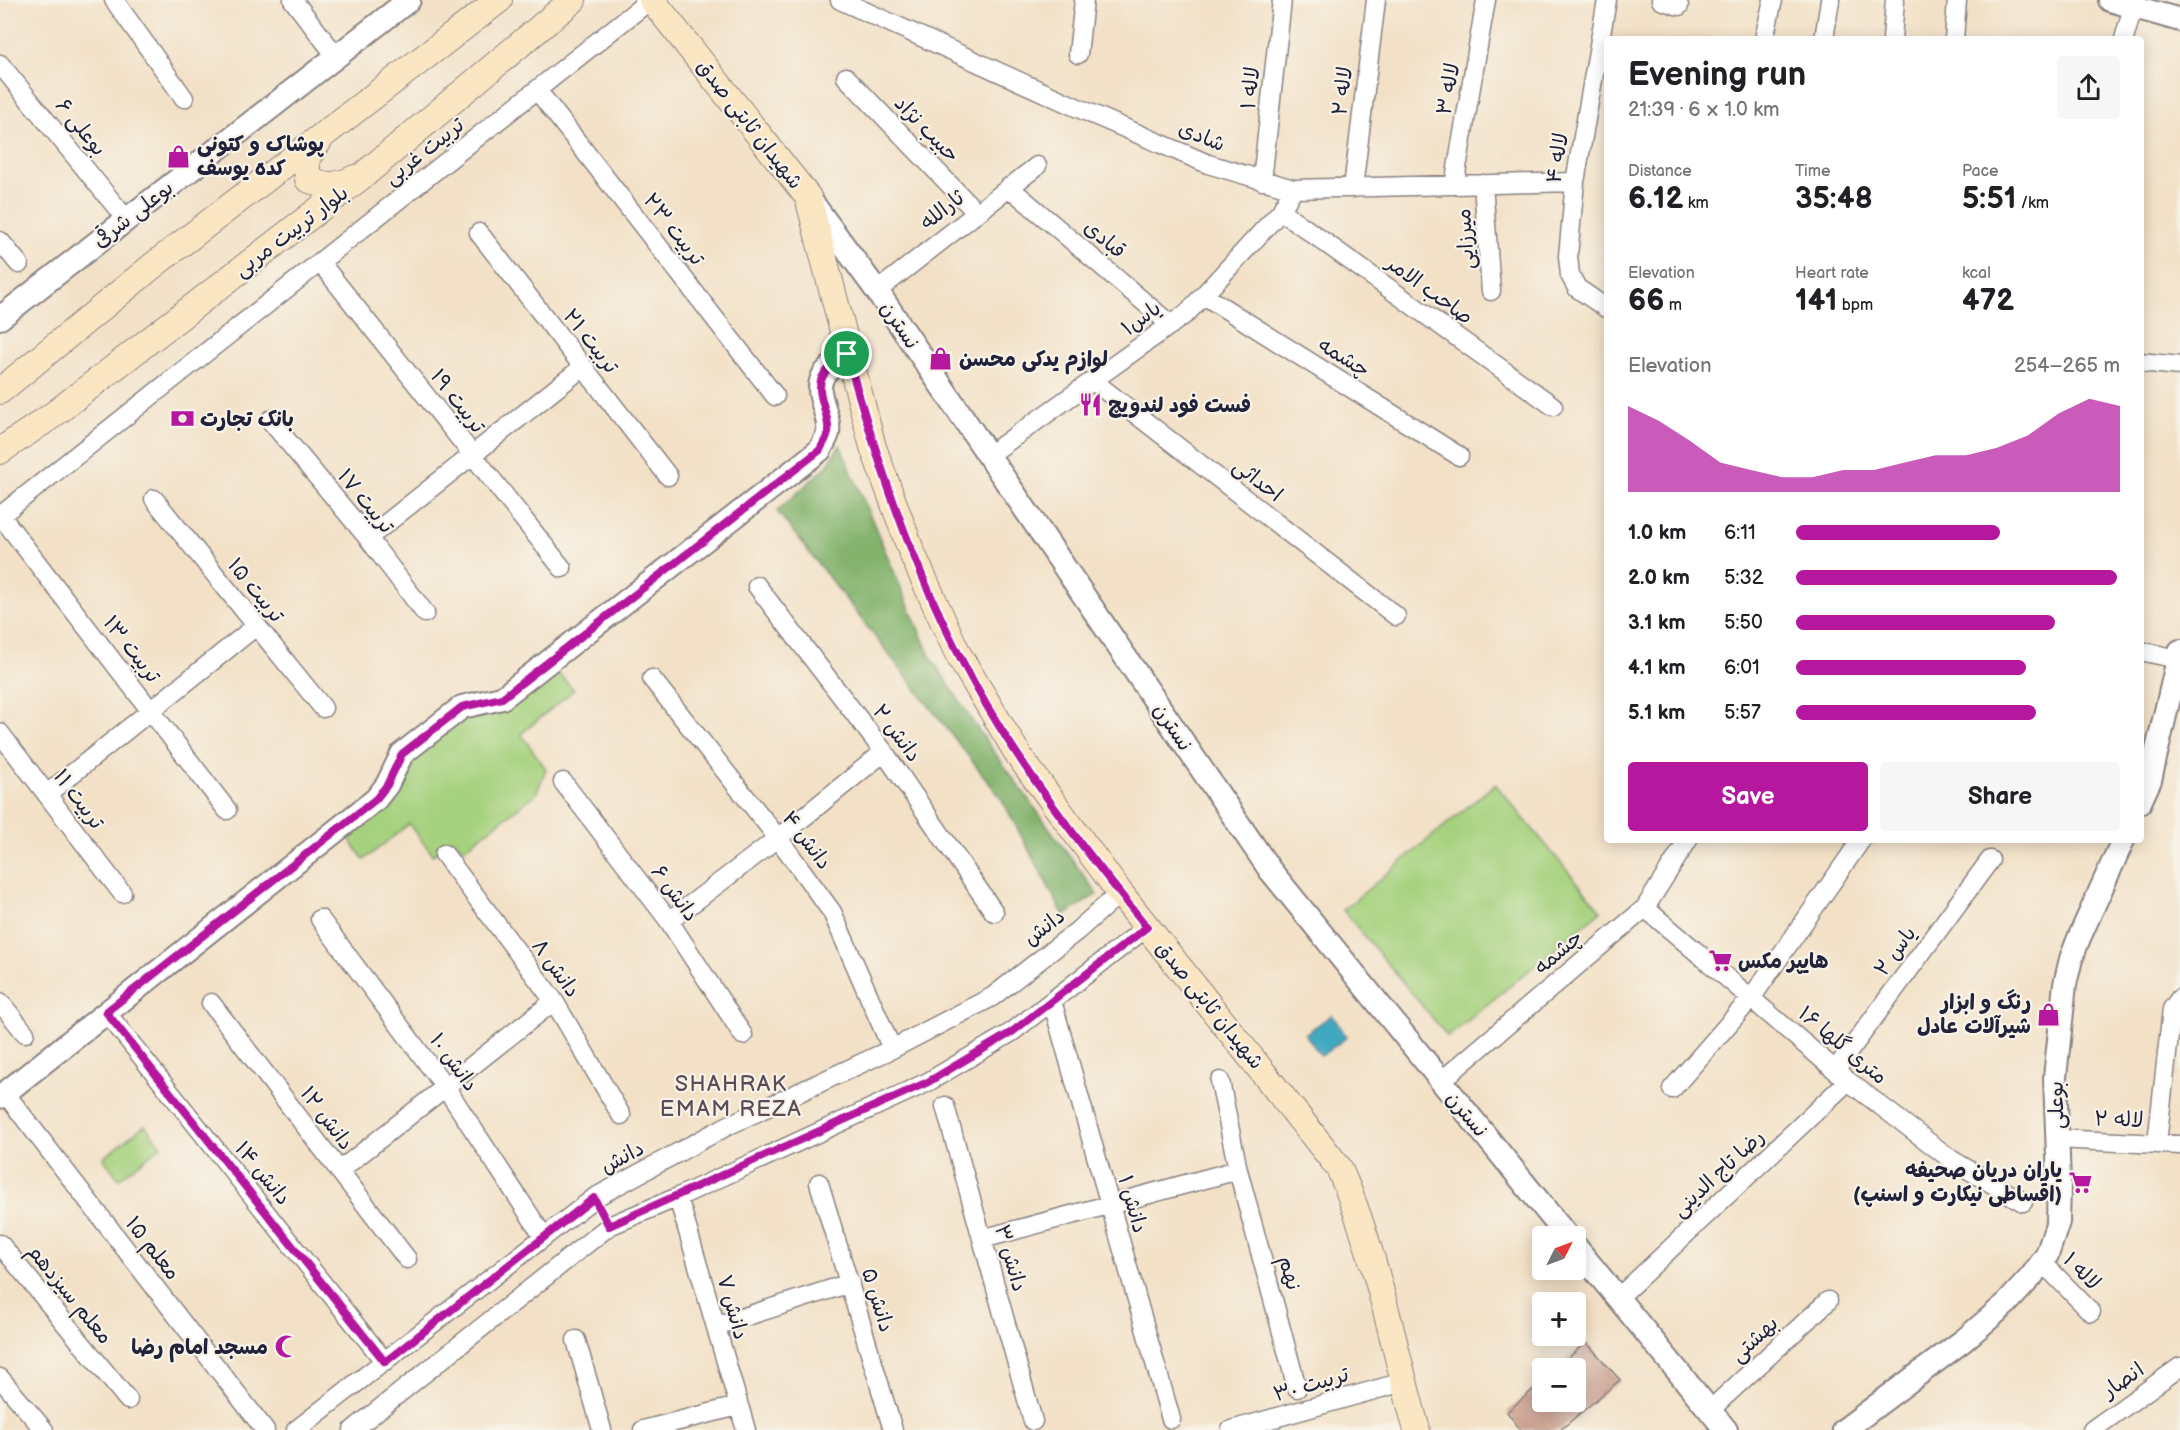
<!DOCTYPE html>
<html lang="en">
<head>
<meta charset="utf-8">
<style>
  body { margin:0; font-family:"Balsamiq Sans","Playpen Sans Arabic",sans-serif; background:#f6f6f6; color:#202124; height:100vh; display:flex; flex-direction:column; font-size:22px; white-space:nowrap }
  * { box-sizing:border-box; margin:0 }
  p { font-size:20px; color:#757577 }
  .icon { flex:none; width:33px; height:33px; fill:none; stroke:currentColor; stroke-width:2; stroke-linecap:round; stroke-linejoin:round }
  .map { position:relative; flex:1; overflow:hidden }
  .side { position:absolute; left:1604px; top:36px; width:540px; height:807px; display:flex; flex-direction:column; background:#fff; border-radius:6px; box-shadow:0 3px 15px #0003 }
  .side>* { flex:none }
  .needle { width:39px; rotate:48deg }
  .buttons { position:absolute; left:1532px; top:1226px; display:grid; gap:12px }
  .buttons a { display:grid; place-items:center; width:54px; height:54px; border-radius:6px; background:#fff; box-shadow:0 3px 15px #0003; font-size:30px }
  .pin { position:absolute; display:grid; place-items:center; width:51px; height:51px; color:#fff; margin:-26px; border:3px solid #fff; border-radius:50%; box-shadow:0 2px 6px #0007 }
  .round { display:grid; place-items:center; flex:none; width:63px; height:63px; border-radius:6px; background:#f6f6f6 }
  .overview { display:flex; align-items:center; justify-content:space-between; height:102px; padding:0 24px }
  h1 { font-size:33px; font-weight:600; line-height:45px }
  .figures { display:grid; grid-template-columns:repeat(3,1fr); gap:9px; height:102px; padding:6px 24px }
  .figures div { display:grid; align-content:center }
  .figures b { font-size:30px; font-weight:600 }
  .figures small { font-size:16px; font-weight:400 }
  .figures p { font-size:16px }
  .chart { height:168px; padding:12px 24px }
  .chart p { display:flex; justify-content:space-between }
  .chart svg { width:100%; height:108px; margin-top:6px; fill:#b5179e; opacity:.7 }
  .primary-button { display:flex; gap:12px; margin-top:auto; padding:12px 24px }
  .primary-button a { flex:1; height:69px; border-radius:6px; background:#b5179e; color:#fff; font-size:24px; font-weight:600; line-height:69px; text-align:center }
  .primary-button a+a { background:#f6f6f6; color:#202124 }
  ul { padding:0 24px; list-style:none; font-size:20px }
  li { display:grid; grid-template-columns:96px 72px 1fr; align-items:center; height:45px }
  li i { height:15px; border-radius:8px; background:#b5179e }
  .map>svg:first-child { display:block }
</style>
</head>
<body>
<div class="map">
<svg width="2180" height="1430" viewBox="0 0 2180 1430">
  <rect width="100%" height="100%" fill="#f7f3e8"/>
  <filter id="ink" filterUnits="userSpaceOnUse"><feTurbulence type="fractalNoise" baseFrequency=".0167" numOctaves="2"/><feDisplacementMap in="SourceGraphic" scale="12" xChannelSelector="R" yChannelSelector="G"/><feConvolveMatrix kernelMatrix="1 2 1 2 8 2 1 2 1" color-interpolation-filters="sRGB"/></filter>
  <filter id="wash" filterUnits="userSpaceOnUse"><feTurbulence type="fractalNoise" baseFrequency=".008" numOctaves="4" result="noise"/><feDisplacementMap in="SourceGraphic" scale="24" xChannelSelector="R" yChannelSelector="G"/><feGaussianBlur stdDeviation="1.35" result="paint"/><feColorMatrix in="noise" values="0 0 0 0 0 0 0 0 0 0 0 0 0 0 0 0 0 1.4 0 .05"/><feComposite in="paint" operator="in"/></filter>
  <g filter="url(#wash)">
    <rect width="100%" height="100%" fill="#f3e1c7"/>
    <path fill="#a6d17e" stroke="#647a5c" stroke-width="1.5" d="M556 671 574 690 521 734 546 769 536 794 464 849 453 839 433 855 409 824 364 860 347 836 394 797 407 761 470 711 498 712Z
      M1495 784 1601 911 1448 1037 1343 910Z
      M145 1125 161 1146 119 1179 103 1158Z"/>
    <path fill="#84b36d" stroke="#536a54" stroke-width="1.5" d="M840 445 930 656 979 731 1097 894 1064 916 1001 798 777 511 826 467Z"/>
    <path fill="#3fa8c0" stroke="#30657e" stroke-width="1.5" d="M1332 1015 1347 1037 1321 1056 1305 1034Z"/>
    <g id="blocks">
      <path fill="#c79988" d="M1586 1342 1620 1380 1560 1430H1521L1507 1412 1542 1382V1401H1575V1368H1557Z"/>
    </g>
  </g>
  <g filter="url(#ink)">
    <use href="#blocks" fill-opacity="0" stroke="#8a8281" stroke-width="1.5"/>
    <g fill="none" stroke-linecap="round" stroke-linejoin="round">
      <defs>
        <path id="minor" d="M114 0 184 98
          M293 0 336 56
          M840 0 1078 108 1208 164 1293 189 1575 182
          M1661 0 1679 6
          M1764 39 1773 0
          M1824 39 1830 0
          M1892 39 1895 0
          M1954 39 1957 0
          M2124 39 2133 7
          M1078 54 1084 0
          M0 64 126 219
          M846 77 976 212
          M537 90 775 396
          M1262 181 1282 0
          M1483 184 1491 291
          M1454 185 1486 0
          M1009 187 1171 325
          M1353 188 1376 0
          M1281 211 1553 406
          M479 233 668 476
          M0 241 19 264
          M320 262 562 568
          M877 291 1037 166
          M1205 296 1459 456
          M1606 308 1577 288 1570 275 1568 256 1575 182 1607 0
          M2140 362 2180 366
          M1093 381 1396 616
          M270 420 368 538 425 613
          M989 455 1187 313 1281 211 1293 189
          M154 499 323 708
          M0 516 650 0
          M1 516 227 810
          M368 538 583 367
          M757 586 884 752 994 912
          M2140 651 2178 659
          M652 679 778 838 832 912 892 1049
          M0 733 122 893
          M563 782 669 921 743 1035
          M47 794 256 626
          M444 854 554 1001 621 1115
          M1645 908 1848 1081 1952 1160 2023 1202
          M320 919 446 1088 544 1237
          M669 921 778 838 884 752
          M1052 1001 1171 1419
          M0 1002 25 1033
          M211 1003 407 1259
          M106 1012 385 1362
          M1836 1069 1990 860
          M1220 1081 1238 1170 1297 1388
          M1440 1082 1645 908 1688 840
          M1672 1089 1752 997 1861 840
          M5 1093 265 1430
          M945 1106 1033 1421
          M2056 1139 2180 1145
          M2157 1143 2172 1009 2180 998
          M339 1171 554 1001
          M819 1183 893 1430
          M678 1197 746 1430
          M982 1239 1238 1170
          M0 1244 128 1400
          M2042 1262 2091 1312
          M1618 1298 1848 1081
          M716 1326 850 1283
          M576 1340 602 1430
          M0 1378 44 1430
          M1710 1410 1828 1301
          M296 1430 594 1198 727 1126 892 1049 992 997 1077 931 1120 893
          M353 1430 609 1226 678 1197 928 1082 1012 1032 1147 927
          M643 1430 738 1406
          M1231 1430 1403 1382
          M2092 1430 2180 1367"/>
        <path id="tertiary" d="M2110 0 2180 20
          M811 201 877 291 1270 870 1567 1236
          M0 318 409 0
          M2140 802 2150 780 2180 651
          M0 1097 376 799 387 785 402 754 462 707 502 698 820 450C822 445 827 438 828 433 831 412 811 392 825 373 831 366 840 360 847 354
          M1575 1246 1726 1430
          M1844 1430 1964 1340 2007 1303 2031 1277 2047 1255 2058 1222 2059 1183 2055 1077 2065 984 2071 959 2079 938 2123 840"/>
        <path id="secondary" d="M652 0 808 197 873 447 912 553 958 654 1019 756 1120 893 1339 1168C1376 1251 1392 1342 1417 1430
          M319 141 306 159 308 179C326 187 337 187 355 178
          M0 391 155 264 499 0
          M0 451 53 415 366 173 573 0"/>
      </defs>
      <use href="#minor" stroke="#8a8281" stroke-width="21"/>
      <use href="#tertiary" stroke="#8a8281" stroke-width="26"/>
      <use href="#secondary" stroke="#8a8281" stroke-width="28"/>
      <use href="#minor" stroke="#fff" stroke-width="18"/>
      <use href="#tertiary" stroke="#fff" stroke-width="22"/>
      <use href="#secondary" stroke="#fbe6c4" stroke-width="26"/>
    </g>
  </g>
  <g fill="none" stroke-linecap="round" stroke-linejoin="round" filter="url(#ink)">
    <defs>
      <path id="route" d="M847 354C876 457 909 557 958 653 1007 751 1078 842 1147 927L1012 1032 928 1082 609 1226 594 1198 385 1362 106 1012 376 799 387 785 402 754 462 707 502 698 820 450C822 445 827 438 828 433 831 412 811 391 825 373 831 366 840 360 847 354Z"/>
    </defs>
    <use href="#route" stroke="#fff" stroke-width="12"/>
    <use href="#route" stroke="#b5179e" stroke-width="8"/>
  </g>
  <defs>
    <symbol id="shop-bare" viewBox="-9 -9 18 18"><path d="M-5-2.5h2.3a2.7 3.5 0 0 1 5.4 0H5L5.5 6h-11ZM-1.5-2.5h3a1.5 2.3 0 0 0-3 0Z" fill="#b5179e" stroke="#f7f3e8" stroke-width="2.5" paint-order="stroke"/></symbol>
    <symbol id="restaurant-bare" viewBox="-9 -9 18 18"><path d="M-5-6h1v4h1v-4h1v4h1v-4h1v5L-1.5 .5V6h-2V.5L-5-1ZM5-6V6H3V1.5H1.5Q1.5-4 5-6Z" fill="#b5179e" stroke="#f7f3e8" stroke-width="2.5" paint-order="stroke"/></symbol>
    <symbol id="bank-bare" viewBox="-9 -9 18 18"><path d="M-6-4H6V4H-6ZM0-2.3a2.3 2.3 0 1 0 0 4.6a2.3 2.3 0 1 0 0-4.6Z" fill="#b5179e" stroke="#f7f3e8" stroke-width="2.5" paint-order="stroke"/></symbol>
    <symbol id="supermarket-bare" viewBox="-9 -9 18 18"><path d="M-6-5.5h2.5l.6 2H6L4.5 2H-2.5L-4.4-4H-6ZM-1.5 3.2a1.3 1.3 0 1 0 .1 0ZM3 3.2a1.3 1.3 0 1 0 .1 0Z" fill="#b5179e" stroke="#f7f3e8" stroke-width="2.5" paint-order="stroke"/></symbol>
    <symbol id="mosque-bare" viewBox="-9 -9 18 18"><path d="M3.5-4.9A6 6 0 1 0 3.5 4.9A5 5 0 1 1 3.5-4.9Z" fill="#b5179e" stroke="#f7f3e8" stroke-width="2.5" paint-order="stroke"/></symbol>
  </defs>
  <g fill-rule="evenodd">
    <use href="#shop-bare" x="162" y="140" width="33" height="33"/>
    <use href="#shop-bare" x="924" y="342" width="33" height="33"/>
    <use href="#restaurant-bare" x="1074" y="388" width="33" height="33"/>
    <use href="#bank-bare" x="166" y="402" width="33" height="33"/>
    <use href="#supermarket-bare" x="1704" y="944" width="33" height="33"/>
    <use href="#shop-bare" x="2032" y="998" width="33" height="33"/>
    <use href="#supermarket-bare" x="2064" y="1166" width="33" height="33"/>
    <use href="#mosque-bare" x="270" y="1330" width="33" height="33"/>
  </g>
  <g text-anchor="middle" stroke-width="4.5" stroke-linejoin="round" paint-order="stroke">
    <g font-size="21" fill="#22223b" stroke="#f7f3e8">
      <text transform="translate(1250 88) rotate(-84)" y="7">لاله ۱</text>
      <text transform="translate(1448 89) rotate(-80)" y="7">لاله ۳</text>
      <text transform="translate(1342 91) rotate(-83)" y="7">لاله ۲</text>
      <text transform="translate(750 124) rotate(52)" y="7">شهیدان ثابتی صدق</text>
      <text transform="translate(81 127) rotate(51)" y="7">بوعلی ۶</text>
      <text transform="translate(927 129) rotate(46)" y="7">حبیب نژاد</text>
      <text transform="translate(1202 136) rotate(22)" y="7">شادی</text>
      <text transform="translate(424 151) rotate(-38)" y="7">تربیت غربی</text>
      <text transform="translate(1557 158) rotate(-81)" y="7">لاله ۴</text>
      <text transform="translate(942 210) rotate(-38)" y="7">ثارالله</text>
      <text transform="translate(133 214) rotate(-38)" y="7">بوعلی شرقی</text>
      <text transform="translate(674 229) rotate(52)" y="7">تربیت ۲۳</text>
      <text transform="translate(291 231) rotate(-37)" y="7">بلوار تربیت مربی</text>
      <text transform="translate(1105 239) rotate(40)" y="7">قبادی</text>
      <text transform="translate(1465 239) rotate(-94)" y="7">میرزایی</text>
      <text transform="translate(1430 290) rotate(36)" y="7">صاحب الامر</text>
      <text transform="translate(1141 318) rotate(-36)" y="7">یاس۱</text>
      <text transform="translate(900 325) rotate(56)" y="7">نسترن</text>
      <text transform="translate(591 341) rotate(52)" y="7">تربیت ۲۱</text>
      <text transform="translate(1344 357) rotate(32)" y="7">چشمه</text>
      <text transform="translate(458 401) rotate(52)" y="7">تربیت ۱۹</text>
      <text transform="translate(1258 480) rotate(38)" y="7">احداثی</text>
      <text transform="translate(366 501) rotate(51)" y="7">تربیت ۱۷</text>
      <text transform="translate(256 590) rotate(51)" y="7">تربیت ۱۵</text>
      <text transform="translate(132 649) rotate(52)" y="7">تربیت ۱۳</text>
      <text transform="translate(1173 727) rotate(56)" y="7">نسترن</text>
      <text transform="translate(897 733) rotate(53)" y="7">دانش ۲</text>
      <text transform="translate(79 799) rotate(53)" y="7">تربیت ۱۱</text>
      <text transform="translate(807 840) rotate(53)" y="7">دانش ۴</text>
      <text transform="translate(675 893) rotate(54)" y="7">دانش ۶</text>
      <text transform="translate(1044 927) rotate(-38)" y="7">دانش</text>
      <text transform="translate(1895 951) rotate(-54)" y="7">یاس ۲</text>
      <text transform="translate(1558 952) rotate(-40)" y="7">چشمه</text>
      <text transform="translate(556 968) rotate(54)" y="7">دانش ۸</text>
      <text transform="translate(1210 1005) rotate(51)" y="7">شهیدان ثابتی صدق</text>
      <text transform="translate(1843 1045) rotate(40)" y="7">۱۶ متری گلها</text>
      <text transform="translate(454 1062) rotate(54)" y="7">دانش ۱۰</text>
      <text transform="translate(2056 1105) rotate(-91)" y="7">بوعلی</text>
      <text transform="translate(1467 1114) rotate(50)" y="7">نسترن</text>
      <text transform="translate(327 1118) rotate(53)" y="7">دانش ۱۲</text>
      <text transform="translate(2119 1119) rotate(2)" y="7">لاله ۲</text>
      <text transform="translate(622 1157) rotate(-28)" y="7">دانش</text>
      <text transform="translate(263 1173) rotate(51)" y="7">دانش ۱۴</text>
      <text transform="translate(1718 1173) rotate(-43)" y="7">رضا تاج الدینی</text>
      <text transform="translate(1133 1204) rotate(74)" y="7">دانش ۱</text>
      <text transform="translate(153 1248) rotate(52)" y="7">معلم ۱۵</text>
      <text transform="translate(1011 1258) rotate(74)" y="7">دانش ۳</text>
      <text transform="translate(2082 1271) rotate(45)" y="7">لاله ۱</text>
      <text transform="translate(1290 1273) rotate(75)" y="7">نهم</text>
      <text transform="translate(70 1294) rotate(51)" y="7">معلم سیزدهم</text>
      <text transform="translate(878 1300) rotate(73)" y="7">دانش ۵</text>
      <text transform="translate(733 1307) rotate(74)" y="7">دانش ۷</text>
      <text transform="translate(1754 1339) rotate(-43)" y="7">بهشتی</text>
      <text transform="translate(2123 1380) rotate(-35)" y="7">انصار</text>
      <text transform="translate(1311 1384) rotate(-16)" y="7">تربیت ۳۰</text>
    </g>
    <g font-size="21" font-weight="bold" fill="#22223b" stroke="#f7f3e8" text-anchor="start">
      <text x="197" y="151">پوشاک و کتونی<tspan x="197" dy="24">کده یوسف</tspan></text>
      <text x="959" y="366">لوازم یدکی محسن</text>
      <text x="1108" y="412">فست فود لندویچ</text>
      <text x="200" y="426">بانک تجارت</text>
      <text x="1738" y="968">هایپر مکس</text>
      <text x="2031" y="1009" text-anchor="end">رنگ و ابزار<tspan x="2031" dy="24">شیرآلات عادل</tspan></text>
      <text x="2062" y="1177" text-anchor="end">یاران دریان صحیفه<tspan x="2062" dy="24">(اقساطی نیکارت و اسنپ)</tspan></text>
      <text x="268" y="1354" text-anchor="end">مسجد امام رضا</text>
    </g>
    <g font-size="22" letter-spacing="1.5" fill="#5c4c56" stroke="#f7f3e8">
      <text x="731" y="1091">SHAHRAK<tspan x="731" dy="25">EMAM REZA</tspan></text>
    </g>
  </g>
</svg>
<div class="buttons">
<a><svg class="needle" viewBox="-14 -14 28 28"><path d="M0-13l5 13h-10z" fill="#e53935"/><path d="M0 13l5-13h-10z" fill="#757577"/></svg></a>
<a>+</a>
<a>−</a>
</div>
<div class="pin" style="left:847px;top:354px;background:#1e9e55"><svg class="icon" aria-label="arrive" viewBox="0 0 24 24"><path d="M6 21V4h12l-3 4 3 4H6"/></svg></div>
<section class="side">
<div class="overview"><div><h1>Evening run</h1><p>21:39 · 6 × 1.0 km</p></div><a class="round"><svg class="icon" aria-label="share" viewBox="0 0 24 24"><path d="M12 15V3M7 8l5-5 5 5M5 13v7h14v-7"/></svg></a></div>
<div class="figures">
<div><p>Distance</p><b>6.12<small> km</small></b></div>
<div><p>Time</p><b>35:48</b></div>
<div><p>Pace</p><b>5:51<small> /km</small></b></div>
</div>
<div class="figures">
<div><p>Elevation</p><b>66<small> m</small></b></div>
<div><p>Heart rate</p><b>141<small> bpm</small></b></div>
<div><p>kcal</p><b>472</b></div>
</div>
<div class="chart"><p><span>Elevation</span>254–265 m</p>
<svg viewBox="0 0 160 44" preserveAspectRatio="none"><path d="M0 44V9L10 15L20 23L30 32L40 35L50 38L60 38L70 35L80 35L90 32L100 29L110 29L120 26L130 21L140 12L150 6L160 9V44z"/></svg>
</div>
<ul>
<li><b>1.0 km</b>6:11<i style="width:63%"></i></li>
<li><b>2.0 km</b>5:32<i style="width:99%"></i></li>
<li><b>3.1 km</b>5:50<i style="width:80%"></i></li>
<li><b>4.1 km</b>6:01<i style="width:71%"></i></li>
<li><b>5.1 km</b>5:57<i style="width:74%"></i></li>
</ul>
<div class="primary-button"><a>Save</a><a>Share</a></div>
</section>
</div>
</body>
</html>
